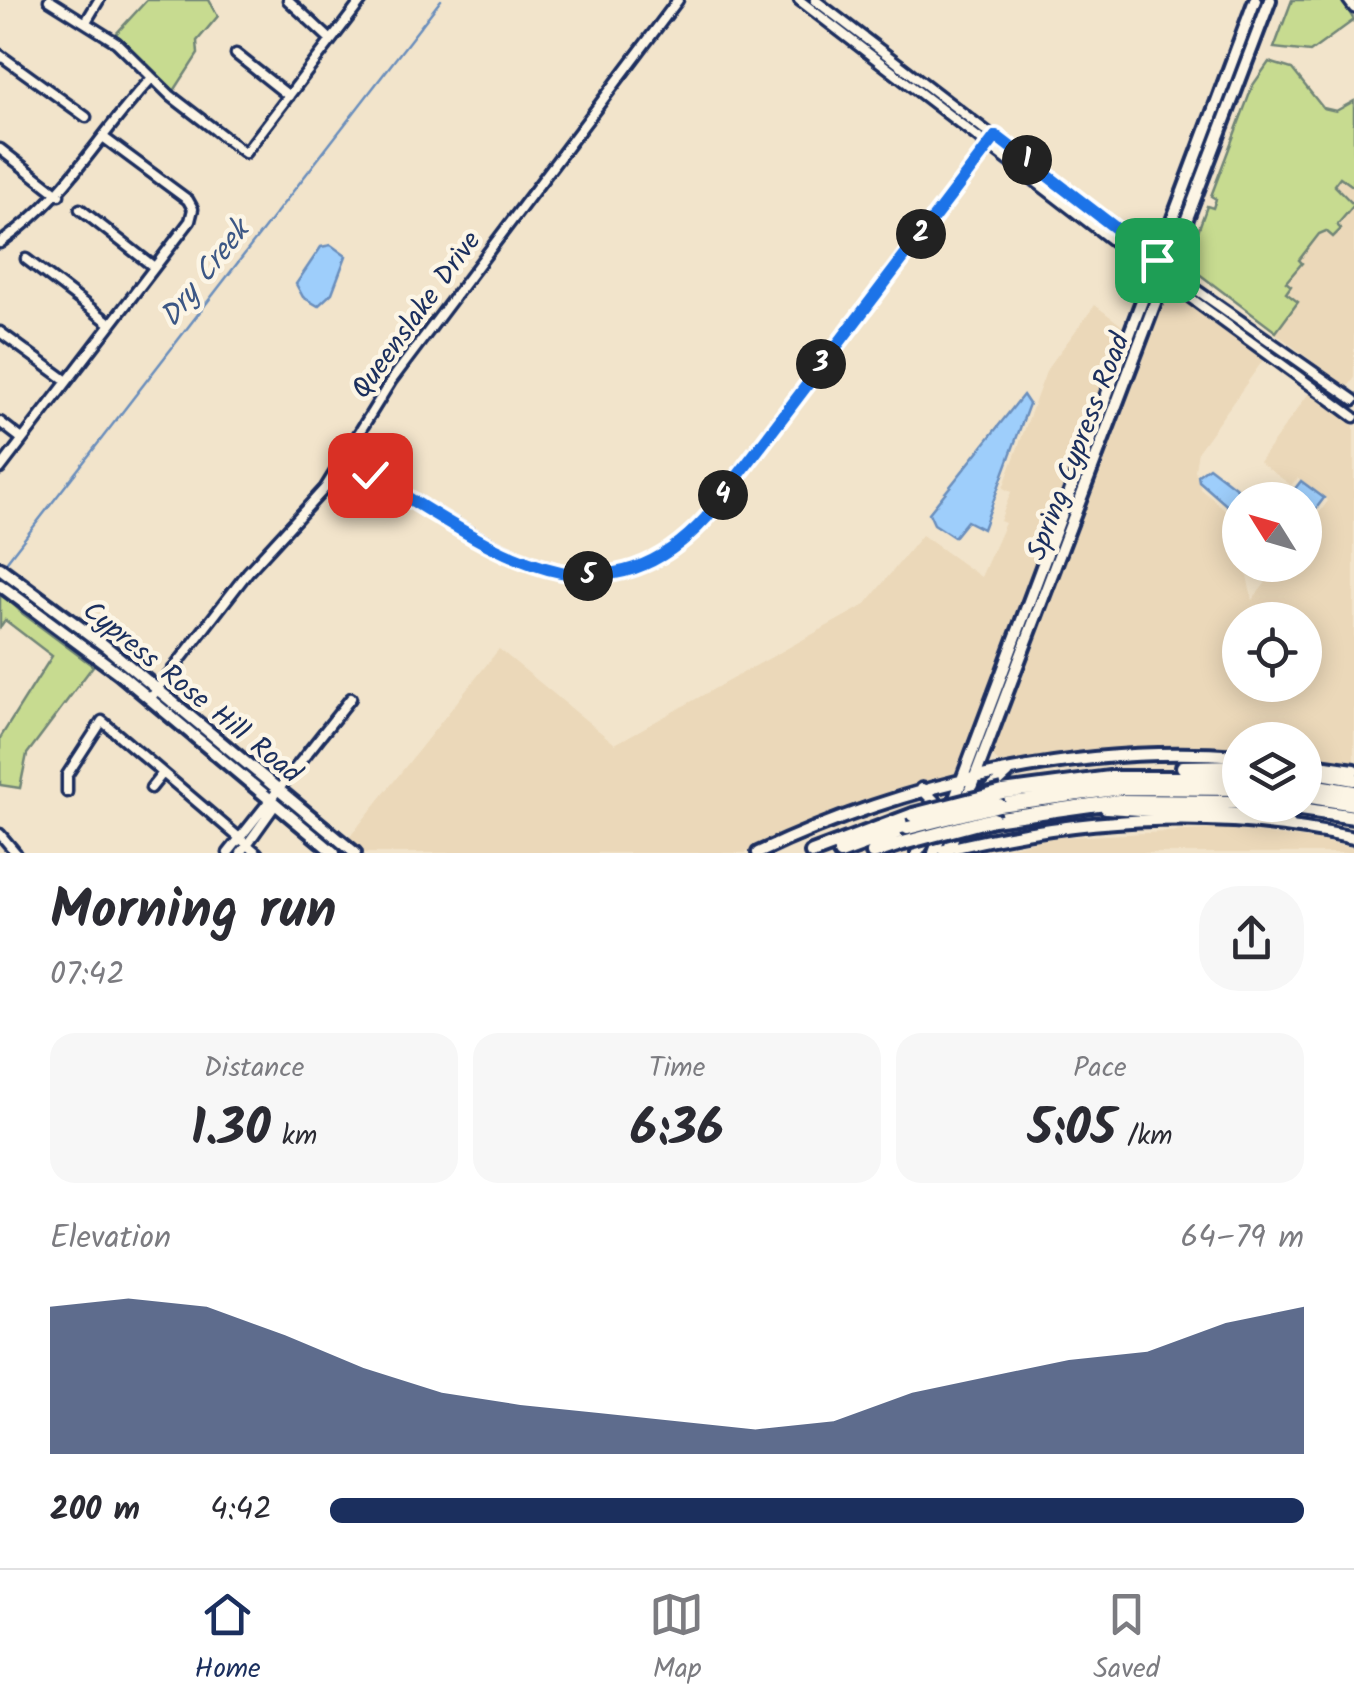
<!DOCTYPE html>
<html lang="en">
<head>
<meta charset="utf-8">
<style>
  body { margin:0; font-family:Kalam,sans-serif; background:#f7f7f7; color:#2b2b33; height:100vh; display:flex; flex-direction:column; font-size:38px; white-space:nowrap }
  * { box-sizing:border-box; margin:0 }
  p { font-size:32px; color:#7c7c81 }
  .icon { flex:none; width:55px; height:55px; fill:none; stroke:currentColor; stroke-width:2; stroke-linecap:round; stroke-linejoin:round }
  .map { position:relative; height:853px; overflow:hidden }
  .panel { display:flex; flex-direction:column; background:#fff; flex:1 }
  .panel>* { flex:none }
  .needle { width:65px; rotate:307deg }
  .controls { position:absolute; left:1222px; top:482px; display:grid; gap:20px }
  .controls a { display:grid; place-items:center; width:100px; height:100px; border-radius:50%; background:#fff; box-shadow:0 5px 25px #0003; font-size:50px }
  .pin { position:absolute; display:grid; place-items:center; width:85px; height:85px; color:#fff; margin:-42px; border-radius:20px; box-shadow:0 5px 15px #0006 }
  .km { position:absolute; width:50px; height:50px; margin:-25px; border-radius:50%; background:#222; color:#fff; font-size:28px; line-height:50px; text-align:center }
  .round { display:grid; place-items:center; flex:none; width:105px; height:105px; border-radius:40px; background:#f7f7f7 }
  .head { display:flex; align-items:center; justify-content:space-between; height:170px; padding:0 50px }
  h1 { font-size:55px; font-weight:700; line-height:75px }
  .stats { display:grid; grid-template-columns:repeat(3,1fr); gap:15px; height:170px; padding:10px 50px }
  .stats div { display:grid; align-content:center; border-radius:25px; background:#f7f7f7; text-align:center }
  .stats b { font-size:50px; font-weight:700 }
  .stats small { font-size:28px; font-weight:400 }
  .stats p { font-size:28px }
  .chart { height:280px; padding:20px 50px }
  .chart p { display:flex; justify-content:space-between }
  .chart svg { width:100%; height:180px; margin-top:10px; fill:#1b2f5e; opacity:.7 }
  ul { padding:0 50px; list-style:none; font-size:32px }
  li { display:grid; grid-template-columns:160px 120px 1fr; align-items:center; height:75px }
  li i { height:25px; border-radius:12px; background:#1b2f5e }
  .menu { display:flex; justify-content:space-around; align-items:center; height:140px; border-top:2px solid #e1e1e2; background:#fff; font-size:28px; color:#7c7c81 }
  .menu a { display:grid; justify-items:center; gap:5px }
  .menu .current { color:#1b2f5e }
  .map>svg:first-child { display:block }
</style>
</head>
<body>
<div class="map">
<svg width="1354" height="853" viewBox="0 0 1354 853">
  <rect width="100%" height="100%" fill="#f2e4cb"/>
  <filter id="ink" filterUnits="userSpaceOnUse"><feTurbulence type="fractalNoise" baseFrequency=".01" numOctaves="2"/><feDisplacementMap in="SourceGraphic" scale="20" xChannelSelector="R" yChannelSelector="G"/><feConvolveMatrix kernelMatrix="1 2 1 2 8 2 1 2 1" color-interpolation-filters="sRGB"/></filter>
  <g filter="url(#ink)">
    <path fill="#ebd8b9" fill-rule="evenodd" d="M1269 62 1292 69 1354 145V379L1347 388 1186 264 1207 206 1213 208 1216 199 1211 196 1253 85Z
      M1169 289 1264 359 1198 451 1195 470 1201 489 1235 518 1240 565H1245L1252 600 1280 565H1305V532L1328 501 1298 478 1291 485 1259 462 1309 393 1354 426V769L1305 755V740H1240V750L1143 748 1000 763 990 754ZM1240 620H1305V685H1240Z
      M1095 305 1125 328 957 774 827 815 745 853H365L348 839 499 649 615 744 865 605 922 535 981 577 1005 523 1000 521 1011 492 1003 488 1047 369Z
      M1224 829 1316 840 1354 848V853H985L1048 838Z"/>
    <path fill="#c7db90" stroke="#718577" stroke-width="2.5" d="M147 0H209L218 16 197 41 198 54 174 91 115 35Z
      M1292 0H1342L1354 20 1310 52 1274 48Z
      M1269 62 1292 69 1323 108 1336 111 1354 101V187L1340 177 1334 185 1354 205 1337 225 1341 229 1333 237 1326 231 1319 234 1299 260 1302 263 1286 282 1291 286 1286 293 1298 302 1276 332 1186 264 1207 206 1213 208 1216 199 1211 196 1253 85Z
      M0 591 22 613 93 666 27 754 20 788 0 785V738L52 656 5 620 0 627Z"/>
    <path fill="#9ecefb" stroke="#6a8ebc" stroke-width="2.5" d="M331 245 346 256 332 293 318 306 303 297 296 284 321 247Z
      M1023 395 1029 404 983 529 967 521 954 537 934 524 929 513Z
      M1209 467 1252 500H1240V517L1199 481 1198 475Z
      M1301 481 1324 498 1305 523V500H1286Z"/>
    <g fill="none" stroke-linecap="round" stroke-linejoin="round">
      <path stroke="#6a8ebc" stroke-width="2.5" d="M4 565 441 0"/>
      <defs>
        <path id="minor" d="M49 0 116 42 171 96 245 153 362 0
          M288 0 331 40
          M799 0 1122 248 1354 417
          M815 0 1168 270 1354 400
          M1348 0 1354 8
          M87 20 99 0
          M236 54 289 96
          M0 55 86 117
          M0 149 59 195
          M80 209 154 267
          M0 243C72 192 94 139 151 79
          M26 259 111 324
          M0 332 67 381
          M0 422 22 439
          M344 459C381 482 419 504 457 526 549 579 624 608 706 517L996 136
          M0 469 190 221 193 209 188 200 103 137
          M150 699 248 572 325 488 391 381 678 0
          M151 788 163 773
          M67 792V775L102 721 257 853
          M0 834 16 853
          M228 853 351 698
          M241 853 276 804"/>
        <path id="major" d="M0 568 105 646 355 853
          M0 585 120 674 334 853
          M1305 763 1354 770
          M922 789 934 801 935 817
          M981 798 1008 773
          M965 803 1270 0
          M951 809 1255 0
          M949 849 958 824
          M944 850C1078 817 1218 808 1354 838
          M758 853C906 783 1075 744 1240 756
          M917 853 930 833
          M934 853 943 829"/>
        <path id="highway" d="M1183 767 1240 766
          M1305 770 1354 779
          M1305 784 1354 792
          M1003 792 1110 778H1240
          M1305 796 1354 804
          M999 805 1122 788 1240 789
          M1273 805 1354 817
          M1106 807 1261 816 1289 825
          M993 819 1119 801 1240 802
          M812 853 913 815
          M840 853 908 828
          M873 853 903 843"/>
      </defs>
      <use href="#minor" stroke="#1b2f5e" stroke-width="15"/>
      <use href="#major" stroke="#1b2f5e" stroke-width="18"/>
      <use href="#highway" stroke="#1b2f5e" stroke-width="20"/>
      <use href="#minor" stroke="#fcf5e5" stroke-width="8"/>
      <use href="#major" stroke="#fcf5e5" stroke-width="10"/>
      <use href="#highway" stroke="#fcf5e5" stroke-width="12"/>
      <defs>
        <path id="highway-bridge" d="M913 815 1003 792
          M908 828 999 805
          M903 843 993 819"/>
      </defs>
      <use href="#highway-bridge" stroke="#1b2f5e" stroke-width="20" stroke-linecap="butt"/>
      <use href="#highway-bridge" stroke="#fcf5e5" stroke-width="12"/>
    </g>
  </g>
  <g fill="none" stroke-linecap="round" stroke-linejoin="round" filter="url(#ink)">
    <defs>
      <path id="route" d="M370 475C480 538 595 640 706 518L996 136 1157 260"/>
    </defs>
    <use href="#route" stroke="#fff" stroke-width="20"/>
    <use href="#route" stroke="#1a73e8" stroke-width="12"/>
  </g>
  <g text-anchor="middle" stroke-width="9" stroke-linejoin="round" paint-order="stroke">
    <g font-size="28" fill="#1b2f5e" stroke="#fcf5e5">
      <text transform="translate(415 314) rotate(-54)" y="10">Queenslake Drive</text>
      <text transform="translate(1077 446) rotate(-69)" y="10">Spring Cypress Road</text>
      <text transform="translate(193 691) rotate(39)" y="10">Cypress Rose Hill Road</text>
    </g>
    <g font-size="30" font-style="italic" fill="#3c5785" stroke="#fcf5e5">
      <text transform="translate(204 273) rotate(-52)" y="10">Dry Creek</text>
    </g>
  </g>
</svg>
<div class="controls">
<a><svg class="needle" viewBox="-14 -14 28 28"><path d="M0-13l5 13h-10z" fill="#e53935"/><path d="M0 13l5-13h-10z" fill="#7c7c81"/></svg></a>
<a><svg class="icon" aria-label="locate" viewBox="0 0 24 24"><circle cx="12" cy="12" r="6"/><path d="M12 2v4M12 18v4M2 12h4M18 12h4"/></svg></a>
<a><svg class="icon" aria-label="layers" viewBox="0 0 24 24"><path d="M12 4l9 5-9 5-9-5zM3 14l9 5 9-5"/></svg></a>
</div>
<div class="pin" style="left:1157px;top:260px;background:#1e9e55"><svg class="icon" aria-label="arrive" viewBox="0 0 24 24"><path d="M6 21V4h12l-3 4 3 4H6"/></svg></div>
<div class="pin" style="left:370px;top:475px;background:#d93025"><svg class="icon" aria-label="check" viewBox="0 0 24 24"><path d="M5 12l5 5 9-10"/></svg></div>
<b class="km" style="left:1027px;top:160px">1</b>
<b class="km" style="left:921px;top:234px">2</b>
<b class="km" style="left:821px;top:364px">3</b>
<b class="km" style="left:723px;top:495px">4</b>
<b class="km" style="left:588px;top:576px">5</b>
</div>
<section class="panel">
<div class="head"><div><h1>Morning run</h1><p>07:42</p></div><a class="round"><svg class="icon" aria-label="share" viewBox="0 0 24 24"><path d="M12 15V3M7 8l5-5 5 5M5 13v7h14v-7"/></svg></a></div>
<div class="stats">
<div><p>Distance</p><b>1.30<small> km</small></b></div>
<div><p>Time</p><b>6:36</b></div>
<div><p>Pace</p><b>5:05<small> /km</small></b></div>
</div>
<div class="chart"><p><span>Elevation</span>64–79 m</p>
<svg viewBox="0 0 160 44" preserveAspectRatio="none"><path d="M0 44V8L10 6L20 8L30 15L40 23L50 29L60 32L70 34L80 36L90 38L100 36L110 29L120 25L130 21L140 19L150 12L160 8V44z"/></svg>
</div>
<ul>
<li><b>200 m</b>4:42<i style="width:100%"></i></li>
</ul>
</section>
<nav class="menu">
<a class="current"><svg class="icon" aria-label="home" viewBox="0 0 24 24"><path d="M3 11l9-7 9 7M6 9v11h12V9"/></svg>Home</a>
<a><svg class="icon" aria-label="map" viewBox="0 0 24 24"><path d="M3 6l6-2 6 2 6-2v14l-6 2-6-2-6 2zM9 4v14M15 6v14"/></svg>Map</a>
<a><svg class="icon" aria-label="saved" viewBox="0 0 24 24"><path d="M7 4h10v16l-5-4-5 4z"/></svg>Saved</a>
</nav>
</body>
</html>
